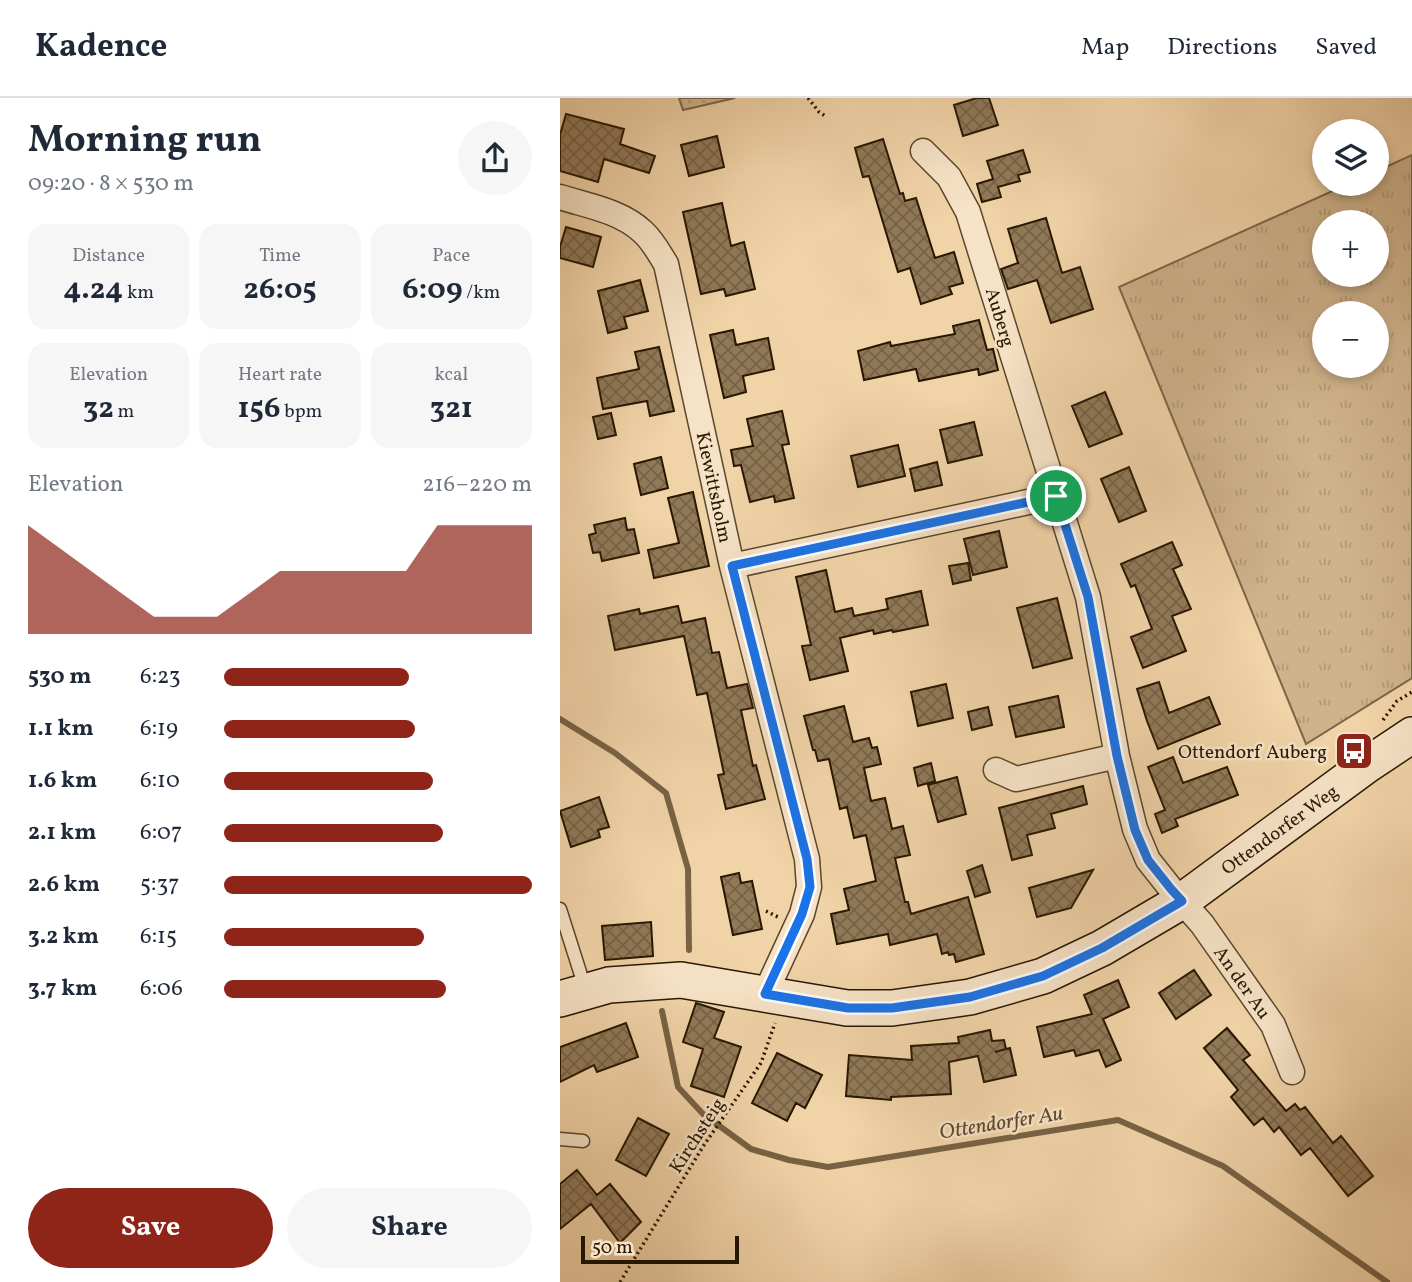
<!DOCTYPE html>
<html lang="en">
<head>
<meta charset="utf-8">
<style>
  body { margin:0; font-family:Vollkorn,serif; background:#f6f6f7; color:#1f2937; height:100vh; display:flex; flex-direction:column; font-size:26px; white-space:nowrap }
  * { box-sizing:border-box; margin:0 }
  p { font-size:23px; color:#747a83 }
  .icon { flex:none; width:38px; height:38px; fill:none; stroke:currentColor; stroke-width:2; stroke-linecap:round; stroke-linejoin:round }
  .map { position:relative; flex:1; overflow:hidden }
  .sheet { display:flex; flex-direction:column; background:#fff; width:560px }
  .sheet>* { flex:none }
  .buttons { position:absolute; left:752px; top:21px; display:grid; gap:14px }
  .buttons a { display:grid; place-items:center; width:77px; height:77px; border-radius:50%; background:#fff; box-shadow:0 4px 10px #0003; font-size:35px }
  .scale { position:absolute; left:21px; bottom:18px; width:158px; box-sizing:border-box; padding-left:7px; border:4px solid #281802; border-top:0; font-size:19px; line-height:24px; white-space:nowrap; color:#281802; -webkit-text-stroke:5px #f6e2c6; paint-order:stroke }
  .pin { position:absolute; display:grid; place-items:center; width:60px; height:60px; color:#fff; margin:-30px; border:4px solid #fff; border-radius:50%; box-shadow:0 2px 7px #0007 }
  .round { display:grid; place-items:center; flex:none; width:74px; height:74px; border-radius:37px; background:#f6f6f7 }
  .head { display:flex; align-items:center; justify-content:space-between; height:119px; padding:0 28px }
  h1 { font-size:38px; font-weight:700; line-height:52px }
  .stats { display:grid; grid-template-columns:repeat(3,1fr); gap:10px; height:119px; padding:7px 28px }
  .stats div { display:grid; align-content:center; border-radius:18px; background:#f6f6f7; text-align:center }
  .stats b { font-size:30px; font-weight:700 }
  .stats small { font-size:19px; font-weight:400 }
  .stats p { font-size:19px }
  .chart { height:196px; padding:14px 28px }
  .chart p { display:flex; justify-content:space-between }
  .chart svg { width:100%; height:126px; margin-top:7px; fill:#8f2418; opacity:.7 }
  .action { display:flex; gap:14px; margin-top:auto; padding:14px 28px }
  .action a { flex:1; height:80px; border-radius:42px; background:#8f2418; color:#fff; font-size:28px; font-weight:700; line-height:80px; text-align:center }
  .action a+a { background:#f6f6f7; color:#1f2937 }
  ul { padding:0 28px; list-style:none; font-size:23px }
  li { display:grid; grid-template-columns:112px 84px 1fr; align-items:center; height:52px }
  li i { height:18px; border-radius:9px; background:#8f2418 }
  header { display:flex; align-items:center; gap:42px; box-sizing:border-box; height:98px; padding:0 35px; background:#fff; border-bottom:2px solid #e0e1e3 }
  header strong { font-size:33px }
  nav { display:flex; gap:38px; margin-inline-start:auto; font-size:24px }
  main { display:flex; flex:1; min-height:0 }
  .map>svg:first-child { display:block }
</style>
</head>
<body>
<header>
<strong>Kadence</strong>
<nav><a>Map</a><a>Directions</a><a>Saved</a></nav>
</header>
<main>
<section class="sheet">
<div class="head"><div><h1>Morning run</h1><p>09:20 · 8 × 530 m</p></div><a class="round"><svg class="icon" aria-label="share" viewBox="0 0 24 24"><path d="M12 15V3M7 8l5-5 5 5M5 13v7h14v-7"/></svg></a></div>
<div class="stats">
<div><p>Distance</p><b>4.24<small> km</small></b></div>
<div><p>Time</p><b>26:05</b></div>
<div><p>Pace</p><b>6:09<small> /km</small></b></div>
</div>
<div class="stats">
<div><p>Elevation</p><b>32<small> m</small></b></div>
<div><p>Heart rate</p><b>156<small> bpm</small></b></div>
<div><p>kcal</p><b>321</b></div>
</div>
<div class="chart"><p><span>Elevation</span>216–220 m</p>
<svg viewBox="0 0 160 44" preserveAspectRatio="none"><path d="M0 44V6L10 14L20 22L30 30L40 38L50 38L60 38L70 30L80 22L90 22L100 22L110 22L120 22L130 6L140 6L150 6L160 6V44z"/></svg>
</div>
<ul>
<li><b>530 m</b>6:23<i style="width:60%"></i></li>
<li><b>1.1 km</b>6:19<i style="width:62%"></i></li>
<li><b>1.6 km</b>6:10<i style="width:68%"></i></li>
<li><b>2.1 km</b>6:07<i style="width:71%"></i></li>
<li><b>2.6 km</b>5:37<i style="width:100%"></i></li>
<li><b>3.2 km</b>6:15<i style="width:65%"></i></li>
<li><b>3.7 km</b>6:06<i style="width:72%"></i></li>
</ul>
<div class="action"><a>Save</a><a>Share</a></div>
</section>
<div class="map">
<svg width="852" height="1184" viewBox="0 0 852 1184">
  <defs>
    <pattern id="grass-tufts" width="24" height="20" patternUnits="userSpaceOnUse" patternTransform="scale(1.75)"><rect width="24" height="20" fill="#cfb38c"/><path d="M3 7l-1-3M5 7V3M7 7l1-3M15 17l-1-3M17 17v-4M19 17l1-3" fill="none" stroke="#b29977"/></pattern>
    <pattern id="park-dots" width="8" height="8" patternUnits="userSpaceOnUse" patternTransform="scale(1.75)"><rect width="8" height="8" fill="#cfb38c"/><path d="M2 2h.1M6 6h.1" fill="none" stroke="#b29977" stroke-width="1.8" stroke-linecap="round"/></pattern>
    <pattern id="building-cross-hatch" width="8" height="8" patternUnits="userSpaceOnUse" patternTransform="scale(1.75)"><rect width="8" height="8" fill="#917958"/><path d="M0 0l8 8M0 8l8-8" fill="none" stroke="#766247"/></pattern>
  </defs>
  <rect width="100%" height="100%" fill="#f1d3a8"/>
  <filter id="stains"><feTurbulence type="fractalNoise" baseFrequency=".00286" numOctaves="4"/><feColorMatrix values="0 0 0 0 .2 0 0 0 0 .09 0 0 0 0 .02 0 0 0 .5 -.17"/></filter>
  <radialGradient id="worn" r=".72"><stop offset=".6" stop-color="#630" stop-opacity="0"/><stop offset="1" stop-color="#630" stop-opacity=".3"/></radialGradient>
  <path fill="url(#grass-tufts)" stroke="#7c6647" stroke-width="2" fill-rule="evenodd" d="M852 57V580L746 646 559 189 788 86H817V73ZM765 124H817V177H765ZM765 215H817V268H765Z"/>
  <path fill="url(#park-dots)" stroke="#7c6647" stroke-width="2" d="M119 0H175L123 12Z"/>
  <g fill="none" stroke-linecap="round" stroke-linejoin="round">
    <path stroke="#786244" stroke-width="6" d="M0 621 55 655 106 695 128 771 129 852
      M102 913 118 989 143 1016 191 1051 229 1062 268 1069 558 1022 663 1068 827 1184"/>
  </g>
  <path fill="url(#building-cross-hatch)" stroke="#281802" stroke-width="2" d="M417 0H429L438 27 403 38 394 7Z
    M6 16 64 31 60 46 95 58 89 75 44 61 38 84 0 73V37Z
    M157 38 164 69 129 78 121 47Z
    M323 41 340 96 343 95 345 103 356 100 375 160 394 154 403 185 389 189 392 196 361 206 350 170 338 174 309 78 303 79 295 50Z
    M463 52 470 74 458 77 460 83 438 89 441 99 422 104 417 86 433 81 427 63Z
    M162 105 171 148 184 144 195 191 166 198 164 191 141 196 123 114Z
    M486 120 502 175 520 169 533 211 491 225 477 182 448 191 441 171 458 165 448 131Z
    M6 129 41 139 33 169 0 160V149Z
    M80 182 88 213 64 219 67 230 48 235 38 193Z
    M419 222 427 252 433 251 438 272 419 277 418 271 359 283 356 271 304 282 298 253 330 244 331 248 395 236 393 228Z
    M173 232 176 247 208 240 214 271 183 278 186 294 164 300 150 237Z
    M99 249 114 313 90 318 87 303 43 311 37 280 79 271 75 254Z
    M545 294 562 336 529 349 512 308Z
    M222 313 229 346 222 347 234 400 215 404 214 398 190 404 181 367 174 368 171 352 193 348 187 321Z
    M51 315 56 337 38 341 33 319Z
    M414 324 422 357 388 365 380 332Z
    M338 347 345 378 298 389 291 358Z
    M101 359 108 390 81 397 74 366Z
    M377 364 382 387 355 393 350 371Z
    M569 369 586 413 559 424 541 381Z
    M133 394 149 468 94 480 88 452 119 445 108 400Z
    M65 420 67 432 74 431 79 455 42 463 40 454 33 455 29 437 36 435 34 427Z
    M439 433 447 469 413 477 404 441Z
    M612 444 622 467 613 471 631 511 612 518 626 553 583 570 571 539 592 531 575 487 571 489 561 466Z
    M408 465 411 482 393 486 389 468Z
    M266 472 275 514 292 510 294 518 328 511 326 501 361 493 368 527 333 534 332 532 314 536 313 532 280 540 288 573 250 582 242 548 251 547 236 479Z
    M497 500 512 560 473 570 457 510Z
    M118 508 122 525 145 520 152 555 159 554 167 590 187 586 193 610 181 612 193 668 196 667 205 701 166 711 158 677 164 676 147 595 137 597 124 538 55 552 48 518 79 511 80 516Z
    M599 584 609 615 649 599 660 626 598 651 587 623 577 591Z
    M386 586 393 620 358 628 351 594Z
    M498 598 504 629 456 639 449 609Z
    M284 608 293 644 309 640 312 650 317 649 321 666 304 670 311 703 325 700 332 731 343 728 350 757 335 760 345 804H348L351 816 408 799 424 856 396 864 394 856 389 857 388 854 382 856 377 836 330 847 328 836 277 846 271 816 289 812 284 791 316 783 306 737 294 740 287 709 280 711 269 661 258 663 255 652H253L244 618Z
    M428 609 432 627 412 632 408 614Z
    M613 659 623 685 667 669 678 697 615 721 618 728 602 735 595 716 605 712 588 669Z
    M371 665 375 683 358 688 354 670Z
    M397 679 406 716 378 724 368 687Z
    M523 688 527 706 491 716 495 730 467 737 472 757 452 762 439 710Z
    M39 699 49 729 38 732 40 739 11 749 0 713Z
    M422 767 430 794 415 799 407 773Z
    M533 772 511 810 477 819 469 790Z
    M179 775 181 785 192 783 202 831 173 837 161 779Z
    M91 824 93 858 45 862 42 828Z
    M634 872 651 897 616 921 599 895Z
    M558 882 569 909 543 921 561 962 546 969 539 952 516 958 514 952 484 959 477 929 532 916 524 897Z
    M136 905 164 914 154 940 181 949 164 999 131 988 143 951 123 944Z
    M66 925 78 959 37 974 34 967 0 984V949Z
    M667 930 690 957 683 962 726 1013 735 1006 740 1012 745 1009 773 1045 781 1038 813 1078 788 1098 750 1050 741 1057 719 1029 714 1034 703 1020 694 1027 671 999 678 992 644 950Z
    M430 932 432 943 444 942 446 951 435 954 450 950 456 977 424 984 418 958 389 964 391 996 331 999V1002L286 998 289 957 352 962 351 948 399 945 398 939Z
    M217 955 262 977 245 1010 236 1005 227 1023 192 1005Z
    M78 1020 109 1036 86 1078 56 1062Z
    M17 1072 37 1097 50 1086 81 1124 60 1145 31 1106 0 1131V1086Z"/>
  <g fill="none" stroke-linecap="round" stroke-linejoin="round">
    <defs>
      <path id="lane" d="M0 811 26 893
        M0 1041 23 1043"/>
      <path id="street" d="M363 53 389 79 408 114 528 499 557 658 575 731 588 762 611 791 642 826 713 927 732 974
        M0 99C28 108 61 113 83 134 93 143 99 155 106 166L172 468 247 761 249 789 242 816 205 896
        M172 468 496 398
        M436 672 456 681 557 658"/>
      <path id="secondary" d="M0 901 49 887 121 882 287 910H332L410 899 483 878 542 850 622 803 807 667 852 637"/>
    </defs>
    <use href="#lane" stroke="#5a472c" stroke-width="15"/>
    <use href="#street" stroke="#5a472c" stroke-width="27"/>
    <use href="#secondary" stroke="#281802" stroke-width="38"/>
    <path stroke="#281802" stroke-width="3.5" stroke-dasharray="2 3.5" stroke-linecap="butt" d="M248 0 259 14 267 19
      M823 622 837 603 852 594
      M206 813 218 819
      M60 1184 144 1047 201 965 215 925"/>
    <use href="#lane" stroke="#f6e2c6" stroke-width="12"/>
    <use href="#street" stroke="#f6e2c6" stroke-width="24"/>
    <use href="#secondary" stroke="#f6e2c6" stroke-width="35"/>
  </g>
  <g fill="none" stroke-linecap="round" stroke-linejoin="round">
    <defs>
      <path id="route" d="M496 398 528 499 557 658 575 732 588 762 611 791 622 803 542 850 483 878 410 899 332 910H288L205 896 242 816 250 789 247 761 172 468Z"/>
    </defs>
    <use href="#route" stroke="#fff" stroke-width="14"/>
    <use href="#route" stroke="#1a73e8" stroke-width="9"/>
  </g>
  <defs>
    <symbol id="bus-square" viewBox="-11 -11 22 22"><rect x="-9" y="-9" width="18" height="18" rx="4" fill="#8f2418" stroke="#f6e2c6"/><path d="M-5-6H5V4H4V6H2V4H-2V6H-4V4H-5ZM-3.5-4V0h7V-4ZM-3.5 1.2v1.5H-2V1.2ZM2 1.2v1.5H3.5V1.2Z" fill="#fff"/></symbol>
  </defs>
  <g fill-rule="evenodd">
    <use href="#bus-square" x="772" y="631" width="44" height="44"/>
  </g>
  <g text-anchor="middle" stroke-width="5" stroke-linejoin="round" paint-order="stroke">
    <g font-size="19" fill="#281802" stroke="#f6e2c6">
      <text transform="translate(441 219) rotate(73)" y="7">Auberg</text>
      <text transform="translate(155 389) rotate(78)" y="7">Kiewittsholm</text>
      <text transform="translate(719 731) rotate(-36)" y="7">Ottendorfer Weg</text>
      <text transform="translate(683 884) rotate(55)" y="7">An der Au</text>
      <text transform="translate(136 1037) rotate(-57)" y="7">Kirchsteig</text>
    </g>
    <g font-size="19" fill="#281802" stroke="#f6e2c6" text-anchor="end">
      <text x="767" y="660">Ottendorf Auberg</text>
    </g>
    <g font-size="21" font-style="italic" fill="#5d492e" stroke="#f6e2c6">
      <text transform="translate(441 1024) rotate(-9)" y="7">Ottendorfer Au</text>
    </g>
  </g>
  <rect width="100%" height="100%" filter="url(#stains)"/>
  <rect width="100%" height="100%" fill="url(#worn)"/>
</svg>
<div class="buttons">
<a><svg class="icon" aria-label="layers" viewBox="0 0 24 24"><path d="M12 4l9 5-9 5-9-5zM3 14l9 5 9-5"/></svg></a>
<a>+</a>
<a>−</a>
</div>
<div class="scale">50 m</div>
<div class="pin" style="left:496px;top:398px;background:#1e9e55"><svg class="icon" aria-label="arrive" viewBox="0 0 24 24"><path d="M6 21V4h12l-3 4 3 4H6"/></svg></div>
</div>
</main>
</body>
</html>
